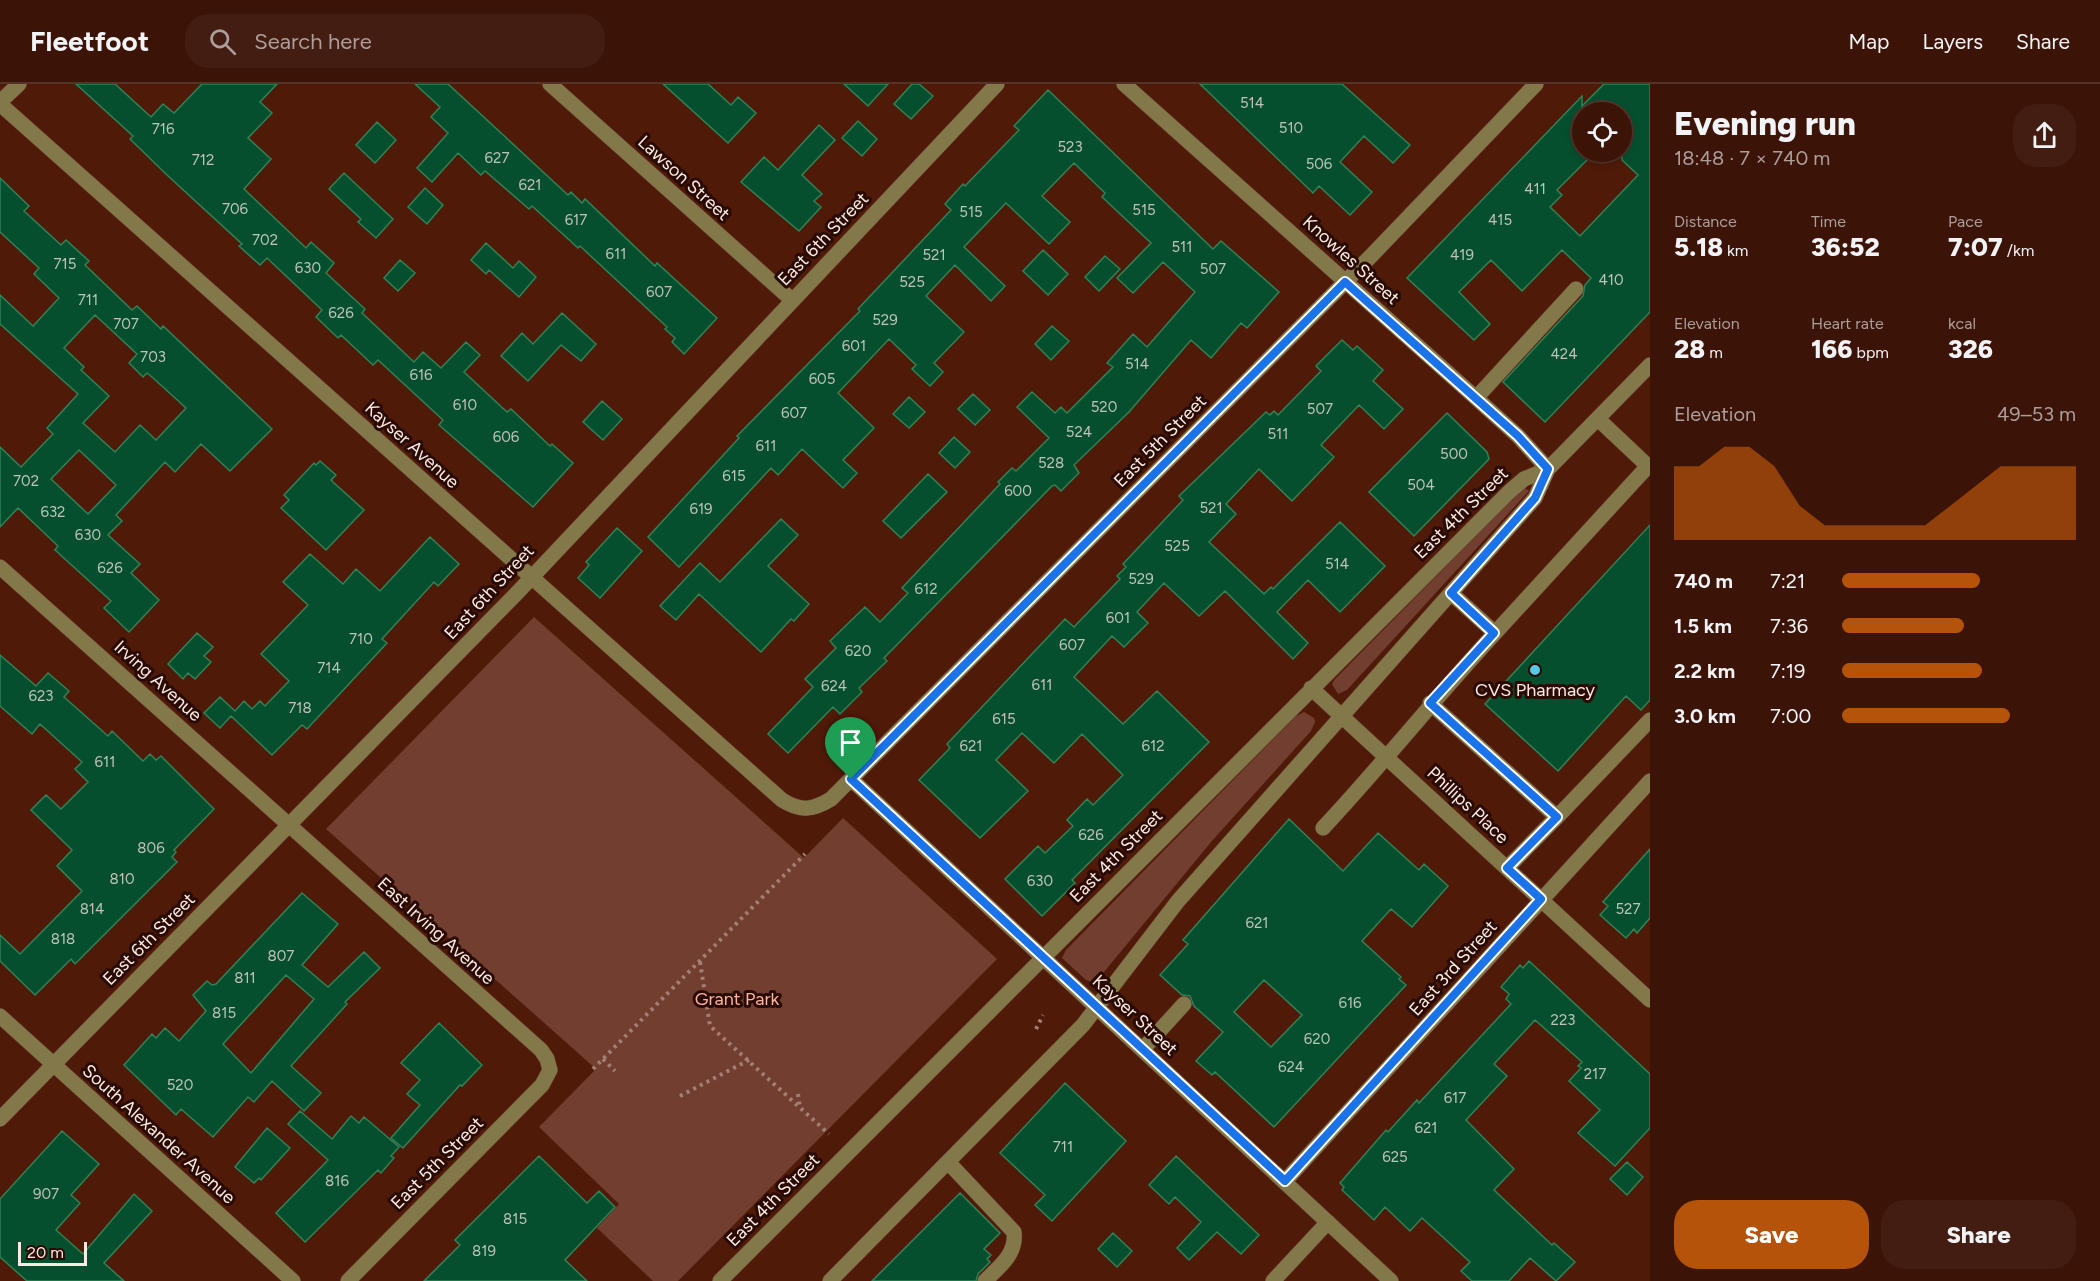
<!DOCTYPE html>
<html lang="en">
<head>
<meta charset="utf-8">
<style>
  body { margin:0; font-family:Figtree,sans-serif; background:#431d11; color:#f1f3f6; height:100vh; display:flex; flex-direction:column; font-size:22px; white-space:nowrap }
  * { box-sizing:border-box; margin:0 }
  p { font-size:20px; color:#ac9e9b }
  .icon { flex:none; width:33px; height:33px; fill:none; stroke:currentColor; stroke-width:2; stroke-linecap:round; stroke-linejoin:round }
  .map { position:relative; flex:1; overflow:hidden }
  .panel { display:flex; flex-direction:column; background:#3c1407; width:450px }
  .panel>* { flex:none }
  .controls { position:absolute; left:1572px; top:18px; display:grid; gap:12px }
  .controls a { display:grid; place-items:center; width:60px; height:60px; border-radius:50%; background:#3c1407; box-shadow:0 3px 9px #0003,0 0 0 2px #553328; font-size:30px }
  .scale { position:absolute; left:18px; bottom:15px; width:69px; box-sizing:border-box; padding-left:6px; border:3px solid #fceae5; border-top:0; font-size:16px; line-height:21px; white-space:nowrap; color:#fceae5; -webkit-text-stroke:4px #290b04; paint-order:stroke }
  .pin { position:absolute; display:grid; place-items:center; width:51px; height:51px; color:#fff; margin:-62px -26px; border-radius:50% 50% 50% 0; rotate:-45deg; box-shadow:0 0 6px #0007 }
  .pin .icon { rotate:45deg }
  .round { display:grid; place-items:center; flex:none; width:63px; height:63px; border-radius:24px; background:#431d11 }
  .headline { display:flex; align-items:center; justify-content:space-between; height:102px; padding:0 24px }
  h1 { font-size:33px; font-weight:800; line-height:45px }
  .metrics { display:grid; grid-template-columns:repeat(3,1fr); gap:9px; height:102px; padding:6px 24px }
  .metrics div { display:grid; align-content:center }
  .metrics b { font-size:26px; font-weight:800 }
  .metrics small { font-size:16px; font-weight:400 }
  .metrics p { font-size:16px }
  .chart { height:168px; padding:12px 24px }
  .chart p { display:flex; justify-content:space-between }
  .chart svg { width:100%; height:108px; margin-top:6px; fill:#b45309; opacity:.7 }
  .action { display:flex; gap:12px; margin-top:auto; padding:12px 24px }
  .action a { flex:1; height:69px; border-radius:24px; background:#b45309; color:#fff; font-size:24px; font-weight:800; line-height:69px; text-align:center }
  .action a+a { background:#431d11; color:#f1f3f6 }
  ul { padding:0 24px; list-style:none; font-size:20px }
  li { display:grid; grid-template-columns:96px 72px 1fr; align-items:center; height:45px }
  li i { height:15px; border-radius:8px; background:#b45309 }
  header { display:flex; align-items:center; gap:36px; box-sizing:border-box; height:84px; padding:0 30px; background:#3c1407; border-bottom:2px solid #553328 }
  header strong { font-size:28px }
  nav { display:flex; gap:33px; margin-inline-start:auto; font-size:21px }
  .search { width:420px; height:54px; background:#431d11; display:flex; align-items:center; gap:15px; box-sizing:border-box; padding:0 21px; border-radius:24px; color:#ac9e9b; font-size:22px }
  main { display:flex; flex:1; min-height:0 }
  .map>svg:first-child { display:block }
</style>
</head>
<body>
<header>
<strong>Fleetfoot</strong>
<div class="search"><svg class="icon" aria-label="search" viewBox="0 0 24 24"><circle cx="10" cy="10" r="6"/><path d="M15 15l6 6"/></svg>Search here</div>
<nav><a>Map</a><a>Layers</a><a>Share</a></nav>
</header>
<main>
<div class="map">
<svg width="1650" height="1197" viewBox="0 0 1650 1197">
  <rect width="100%" height="100%" fill="#501a09"/>
  <path fill="#713e30" d="M1524 403 1529 407 1347 606 1338 610 1332 600 1335 595Z
    M534 533 804 774 843 734 997 875 678 1197H653L597 1144 619 1120 539 1043 596 985 326 745Z
    M1304 628 1314 634 1315 638 1311 647 1211 758 1095 899 1086 896 1062 874 1066 866 1295 633Z"/>
  <path fill="#064f2e" stroke="#2f8357" stroke-width="1.5" fill-rule="evenodd" d="M76 0H115L151 33 163 20 174 29 202 0H277L260 18 272 29 248 54 271 75 244 105 306 164 311 158 334 179 326 189 365 225 362 229 414 278 423 268 441 284 466 258 480 271 464 288 507 328 511 325 550 362 552 360 573 379 533 423 439 341 443 336 378 276 373 281 341 251 338 254 316 233 322 226 267 174 260 181 239 162 242 160 167 91 130 55 133 52Z
    M415 0H448L568 111 571 108 582 119 585 115 655 182 657 179 717 234 684 270 672 258 675 254 665 245 667 243 580 162 578 164 532 122 529 125 485 87 481 91 458 69 432 98 417 84 448 49 431 33 440 23Z
    M663 0H708L731 21 738 13 756 29 728 59Z
    M844 0H888L868 22Z
    M912 0H919L933 12 911 35 894 20Z
    M1200 0H1342L1410 61 1393 79 1364 52 1340 78 1372 108 1350 131 1319 102 1313 109Z
    M1604 0H1650V228L1545 338 1503 298 1583 212 1585 201 1591 194 1562 166 1522 207 1491 176 1459 208 1490 240 1474 256 1407 194 1582 12V22ZM1582 28H1622V76L1638 91 1580 152 1550 123 1562 111 1557 106 1595 68H1582Z
    M1048 6 1213 165 1221 157 1279 208 1247 244 1241 239 1211 274 1191 256 1129 328 1074 381 1079 389 1061 407 1055 401 1052 402 884 574 887 577 859 604 862 608 840 630 833 623 788 669 768 650 813 603 805 595 836 564 830 557 865 523 880 538 908 509 902 504 1000 400 998 398 1012 384 1016 387 1049 354 1017 323 1032 308 1055 329 1061 323 1067 329 1113 283 1107 279 1133 250 1147 263 1195 208 1163 178 1133 209 1117 194 1151 159 1102 113 1105 109 1074 79 1042 112 1070 138 1049 160 1006 119 964 163 1005 202 991 217 955 181 926 212 964 248 934 279 943 288 930 302 912 285 916 281 889 255 838 309 874 344 843 376 857 389 843 404 802 365 778 391 771 384 679 483 648 453 739 354 737 352 860 227 858 225 951 126 945 120 963 100 965 102 1019 46 1014 42Z
    M858 37 877 55 862 72 842 54Z
    M377 38 396 56 375 79 356 61Z
    M819 41 835 56 802 91 822 110 814 117 821 123 799 147 741 98 764 73 778 86Z
    M344 89 393 135 376 154 358 138 361 135 329 105Z
    M0 94 29 122 24 127 61 161 66 156 89 177 85 181 132 226 137 222 161 245 163 242 272 345 230 387 201 360 175 388 165 378 116 431 122 437 108 451 140 480 131 489 159 516 129 548 104 524 111 517 55 466 58 462 18 424 0 443V363L21 383 53 350 47 344 78 310 0 240V211L33 242 59 214 34 190 39 184 0 148ZM95 231 137 270 129 279 143 293 147 289 152 293 186 324 156 356 140 341 115 368 83 339 109 312 81 286 84 283 64 264ZM79 366 116 401 88 430 51 395Z
    M425 104 443 121 427 140 408 123Z
    M486 159 513 184 519 177 536 193 519 213 489 186 486 190 471 176Z
    M1043 166 1068 190 1048 211 1023 187Z
    M1105 172 1120 185 1099 207 1085 193Z
    M400 176 415 189 398 207 384 194Z
    M562 229 596 260 581 277 561 261 528 297 501 272 522 249 533 260Z
    M1052 242 1069 257 1051 276 1035 260Z
    M1342 256 1353 266 1357 262 1383 286 1373 297 1403 325 1384 345 1359 321 1321 361 1334 373 1292 417 1259 385 1226 420 1236 430 1209 458 1264 510 1271 503 1273 505 1340 438 1385 482 1340 528 1308 496 1277 528 1308 559 1293 575 1225 507 1199 532 1164 499 1137 528 1148 539 1124 563 1112 552 1074 593 1123 640 1157 607 1209 658 1072 796 1075 799 1042 832 1005 795 1038 762 1045 769 1073 742 1067 736 1087 715 1093 721 1123 691 1082 650 1054 679 1022 649 996 676 1028 707 980 754 919 696 950 664 947 660 1065 535 1074 543 1120 495 1117 492 1126 483 1123 480 1183 416 1179 412 1266 328 1270 331 1274 327 1278 331 1321 287 1316 282Z
    M973 310 990 326 975 341 958 325Z
    M909 313 925 328 909 344 893 330Z
    M602 317 622 335 603 356 583 338Z
    M1447 329 1487 368 1489 375 1414 452 1369 408Z
    M954 353 970 368 955 384 939 369Z
    M320 377 336 391 331 396 333 398 364 426 326 466 281 424 289 416 284 411 314 379 316 381Z
    M928 390 947 408 901 454 883 437Z
    M781 435 798 451 768 482 809 520 794 537 791 535 761 568 699 510 676 536 660 522 700 479 720 498Z
    M1650 441V616L1641 626 1626 612 1558 687 1485 620Z
    M617 444 642 467 600 514 578 494 589 481 586 478Z
    M430 453 459 480 438 502 434 498 382 555 387 559 307 645 302 641 272 671 231 632 220 644 204 629 220 613 235 627 244 617 252 625 260 617 265 622 289 597 261 570 308 521 283 498 310 470 343 500 356 485 380 507Z
    M197 549 213 563 204 572 211 578 195 595 188 589 183 595 168 580Z
    M0 571 36 602 48 589 69 607 64 613 108 652 112 647 143 677 150 670 156 676 161 672 214 725 174 766 176 768 172 773 177 778 75 880 71 875 35 911 0 877V851L20 870 82 807 57 782 72 766 31 726 46 711 61 725 88 698 75 685 82 678 40 640 32 650 0 622Z
    M1289 735 1343 787 1378 749 1419 786 1424 780 1448 802 1412 843 1391 825 1362 857 1401 893 1399 895 1406 901 1274 1043 1215 988 1212 991 1196 977 1223 948 1194 922 1190 912 1182 911 1160 891 1188 860 1183 856ZM1264 896 1302 931 1271 963 1234 928Z
    M1650 765V834L1637 849 1634 845 1626 854 1600 831 1608 822 1603 818Z
    M302 809 338 840 302 881 328 903 364 868 380 884 345 918 347 920 291 982 321 1009 304 1027 272 997 254 1018 248 1013 213 1053 181 1025 176 1031 124 981 152 950 156 954 165 944 179 957 206 927 193 911 207 897 212 901 216 900ZM286 891 314 915 251 989 223 960Z
    M1529 877 1650 990V1044L1615 1082 1578 1049 1600 1026 1569 997 1581 984 1578 982 1582 978 1535 936 1494 980 1507 992 1466 1036 1514 1085 1494 1106 1552 1161 1554 1159 1575 1178 1556 1197 1530 1174 1509 1197H1472L1461 1187 1470 1178 1422 1134 1410 1147 1385 1123 1374 1136 1342 1106 1344 1103 1340 1099 1386 1046 1388 1048 1417 1016 1419 1019 1511 920 1506 915 1509 910 1501 903 1520 881 1523 884Z
    M439 939 482 981 462 1002 460 1001 403 1064 391 1054 420 1021 407 1010 420 996 401 979Z
    M1065 999 1126 1057 1052 1137 1035 1121 1045 1111 1000 1069Z
    M300 1027 332 1055 351 1032 359 1039 364 1033 399 1063 391 1072 394 1074 381 1089 378 1086 305 1158 276 1129 328 1076 288 1040Z
    M267 1044 290 1064 261 1096 259 1094 254 1099 235 1083Z
    M62 1047 99 1080 71 1111 80 1119 56 1146 83 1170 134 1110 152 1127 104 1179 124 1197H27L0 1173V1115Z
    M539 1072 587 1119 599 1107 615 1123 565 1176 587 1197H424L460 1161 455 1156Z
    M1176 1072 1259 1151 1241 1170 1217 1148 1189 1176 1177 1164 1201 1138 1175 1113 1169 1120 1149 1101Z
    M1627 1078 1643 1093 1627 1111 1610 1095Z
    M960 1109 1000 1149 984 1165 991 1171 987 1175 990 1178 978 1190 976 1197H872Z
    M1113 1149 1132 1167 1117 1183 1098 1165Z"/>
  <g fill="none" stroke-linecap="round" stroke-linejoin="round">
    <defs>
      <path id="minor" d="M550 0 792 216
        M1124 0 1476 314 1518 352 1548 385
        M0 18 19 0
        M0 20 782 716C801 728 813 726 831 715L1372 171 1536 0
        M1476 314 1576 205
        M1598 335 1650 384
        M0 483 541 966 547 975 550 986 542 1001 348 1197
        M1451 509 1495 549 1648 382
        M1311 604 1650 916
        M1430 619 1557 733 1507 784
        M851 695 1391 1197
        M1557 733 1650 636
        M1323 744C1382 681 1436 613 1495 549
        M0 932 293 1197
        M1143 965 1184 920
        M0 1035 516 510 997 0
        M948 1078 1014 1148C1017 1170 999 1183 985 1197
        M1285 1097 1650 697
        M720 1197 1510 407 1524 395 1548 385
        M830 1197 1083 941 1178 817 1535 414 1548 385 1650 281
        M1273 1197 1328 1138"/>
    </defs>
    <use href="#minor" stroke="#683728" stroke-width="16"/>
    <path stroke="#a37f74" stroke-width="4" stroke-dasharray="3 4.5" stroke-linecap="butt" d="M700 878 710 942 829 1050
      M1036 945 1043 931
      M603 975 615 987
      M593 985 805 770
      M798 1010 800 1024
      M680 1012 749 976"/>
    <use href="#minor" stroke="#83784a" stroke-width="15"/>
  </g>
  <g fill="none" stroke-linecap="round" stroke-linejoin="round">
    <defs>
      <path id="route" d="M1345 198 1518 352 1548 385 1535 414 1451 509 1494 549 1430 619 1557 733 1507 784 1541 815 1285 1097 851 695Z"/>
    </defs>
    <use href="#route" stroke="#fff" stroke-width="12"/>
    <use href="#route" stroke="#1a73e8" stroke-width="8"/>
  </g>
  <circle fill="#59c8e4" stroke="#290b04" stroke-width="2" cx="1535" cy="586" r="6"/>
  <g text-anchor="middle" stroke-width="6" stroke-linejoin="round" paint-order="stroke">
    <g font-size="15" fill="#bec3b7">
      <text x="1252" y="24">514</text>
      <text x="1291" y="49">510</text>
      <text x="163" y="50">716</text>
      <text x="1070" y="68">523</text>
      <text x="497" y="79">627</text>
      <text x="203" y="81">712</text>
      <text x="1319" y="85">506</text>
      <text x="530" y="106">621</text>
      <text x="1535" y="110">411</text>
      <text x="235" y="130">706</text>
      <text x="1144" y="131">515</text>
      <text x="971" y="133">515</text>
      <text x="576" y="141">617</text>
      <text x="1500" y="141">415</text>
      <text x="265" y="161">702</text>
      <text x="1182" y="168">511</text>
      <text x="616" y="175">611</text>
      <text x="934" y="176">521</text>
      <text x="1462" y="176">419</text>
      <text x="65" y="185">715</text>
      <text x="308" y="189">630</text>
      <text x="1213" y="190">507</text>
      <text x="1611" y="201">410</text>
      <text x="912" y="203">525</text>
      <text x="659" y="213">607</text>
      <text x="88" y="221">711</text>
      <text x="341" y="234">626</text>
      <text x="885" y="241">529</text>
      <text x="126" y="245">707</text>
      <text x="854" y="267">601</text>
      <text x="1564" y="275">424</text>
      <text x="153" y="278">703</text>
      <text x="1137" y="285">514</text>
      <text x="421" y="296">616</text>
      <text x="822" y="300">605</text>
      <text x="465" y="326">610</text>
      <text x="1104" y="328">520</text>
      <text x="1320" y="330">507</text>
      <text x="794" y="334">607</text>
      <text x="1079" y="353">524</text>
      <text x="1278" y="355">511</text>
      <text x="506" y="358">606</text>
      <text x="766" y="367">611</text>
      <text x="1454" y="375">500</text>
      <text x="1051" y="384">528</text>
      <text x="734" y="397">615</text>
      <text x="26" y="402">702</text>
      <text x="1421" y="406">504</text>
      <text x="1018" y="412">600</text>
      <text x="1211" y="429">521</text>
      <text x="701" y="430">619</text>
      <text x="53" y="433">632</text>
      <text x="88" y="456">630</text>
      <text x="1177" y="467">525</text>
      <text x="1337" y="485">514</text>
      <text x="110" y="489">626</text>
      <text x="1141" y="500">529</text>
      <text x="926" y="510">612</text>
      <text x="1118" y="539">601</text>
      <text x="361" y="560">710</text>
      <text x="1072" y="566">607</text>
      <text x="858" y="572">620</text>
      <text x="329" y="589">714</text>
      <text x="1042" y="606">611</text>
      <text x="834" y="607">624</text>
      <text x="41" y="617">623</text>
      <text x="300" y="629">718</text>
      <text x="1004" y="640">615</text>
      <text x="971" y="667">621</text>
      <text x="1153" y="667">612</text>
      <text x="105" y="683">611</text>
      <text x="1091" y="756">626</text>
      <text x="151" y="769">806</text>
      <text x="122" y="800">810</text>
      <text x="1040" y="802">630</text>
      <text x="92" y="830">814</text>
      <text x="1628" y="830">527</text>
      <text x="1257" y="844">621</text>
      <text x="63" y="860">818</text>
      <text x="281" y="877">807</text>
      <text x="245" y="899">811</text>
      <text x="1350" y="924">616</text>
      <text x="224" y="934">815</text>
      <text x="1563" y="941">223</text>
      <text x="1317" y="960">620</text>
      <text x="1291" y="988">624</text>
      <text x="1595" y="995">217</text>
      <text x="180" y="1006">520</text>
      <text x="1455" y="1019">617</text>
      <text x="1426" y="1049">621</text>
      <text x="1063" y="1068">711</text>
      <text x="1395" y="1078">625</text>
      <text x="337" y="1102">816</text>
      <text x="46" y="1115">907</text>
      <text x="515" y="1140">815</text>
      <text x="484" y="1172">819</text>
    </g>
    <g font-size="18" fill="#fceae5" stroke="#290b04">
      <text transform="translate(684 94) rotate(42)" y="6">Lawson Street</text>
      <text transform="translate(823 155) rotate(-46)" y="6">East 6th Street</text>
      <text transform="translate(1351 176) rotate(42)" y="6">Knowles Street</text>
      <text transform="translate(1160 357) rotate(-45)" y="6">East 5th Street</text>
      <text transform="translate(412 361) rotate(42)" y="6">Kayser Avenue</text>
      <text transform="translate(1461 429) rotate(-44)" y="6">East 4th Street</text>
      <text transform="translate(489 508) rotate(-47)" y="6">East 6th Street</text>
      <text transform="translate(158 597) rotate(42)" y="6">Irving Avenue</text>
      <text transform="translate(1468 721) rotate(43)" y="6">Phillips Place</text>
      <text transform="translate(1116 772) rotate(-45)" y="6">East 4th Street</text>
      <text transform="translate(436 847) rotate(42)" y="6">East Irving Avenue</text>
      <text transform="translate(149 855) rotate(-45)" y="6">East 6th Street</text>
      <text transform="translate(1453 884) rotate(-48)" y="6">East 3rd Street</text>
      <text transform="translate(1135 931) rotate(43)" y="6">Kayser Street</text>
      <text transform="translate(159 1050) rotate(42)" y="6">South Alexander Avenue</text>
      <text transform="translate(437 1079) rotate(-45)" y="6">East 5th Street</text>
      <text transform="translate(773 1116) rotate(-45)" y="6">East 4th Street</text>
    </g>
    <g font-size="18" fill="#fceae5" stroke="#290b04">
      <text x="1535" y="612">CVS Pharmacy</text>
    </g>
    <g font-size="18" fill="#feb39d" stroke="#290b04">
      <text x="737" y="921">Grant Park</text>
    </g>
  </g>
</svg>
<div class="controls">
<a><svg class="icon" aria-label="locate" viewBox="0 0 24 24"><circle cx="12" cy="12" r="6"/><path d="M12 2v4M12 18v4M2 12h4M18 12h4"/></svg></a>
</div>
<div class="scale">20 m</div>
<div class="pin" style="left:851px;top:695px;background:#1e9e55"><svg class="icon" aria-label="arrive" viewBox="0 0 24 24"><path d="M6 21V4h12l-3 4 3 4H6"/></svg></div>
</div>
<section class="panel">
<div class="headline"><div><h1>Evening run</h1><p>18:48 · 7 × 740 m</p></div><a class="round"><svg class="icon" aria-label="share" viewBox="0 0 24 24"><path d="M12 15V3M7 8l5-5 5 5M5 13v7h14v-7"/></svg></a></div>
<div class="metrics">
<div><p>Distance</p><b>5.18<small> km</small></b></div>
<div><p>Time</p><b>36:52</b></div>
<div><p>Pace</p><b>7:07<small> /km</small></b></div>
</div>
<div class="metrics">
<div><p>Elevation</p><b>28<small> m</small></b></div>
<div><p>Heart rate</p><b>166<small> bpm</small></b></div>
<div><p>kcal</p><b>326</b></div>
</div>
<div class="chart"><p><span>Elevation</span>49–53 m</p>
<svg viewBox="0 0 160 44" preserveAspectRatio="none"><path d="M0 44V14L10 14L20 6L30 6L40 14L50 30L60 38L70 38L80 38L90 38L100 38L110 30L120 22L130 14L140 14L150 14L160 14V44z"/></svg>
</div>
<ul>
<li><b>740 m</b>7:21<i style="width:59%"></i></li>
<li><b>1.5 km</b>7:36<i style="width:52%"></i></li>
<li><b>2.2 km</b>7:19<i style="width:60%"></i></li>
<li><b>3.0 km</b>7:00<i style="width:72%"></i></li>
</ul>
<div class="action"><a>Save</a><a>Share</a></div>
</section>
</main>
</body>
</html>
